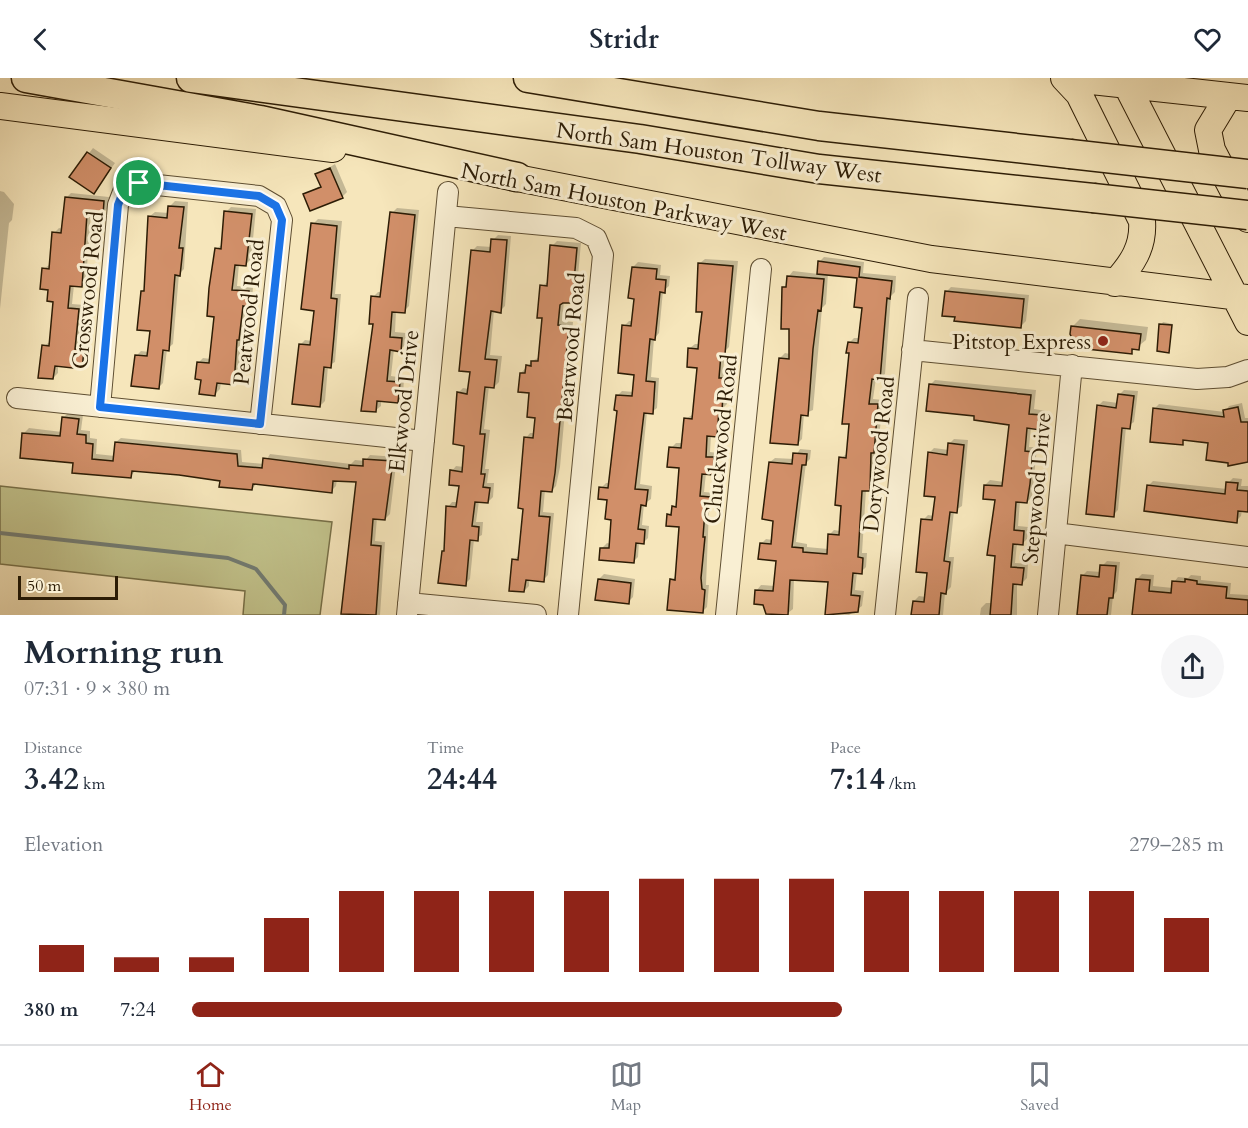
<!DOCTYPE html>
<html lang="en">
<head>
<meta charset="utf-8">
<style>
  body { margin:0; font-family:Cardo,serif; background:#f6f6f7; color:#1f2937; height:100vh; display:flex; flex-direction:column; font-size:22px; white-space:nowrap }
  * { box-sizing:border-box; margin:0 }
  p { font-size:20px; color:#747a83 }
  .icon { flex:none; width:33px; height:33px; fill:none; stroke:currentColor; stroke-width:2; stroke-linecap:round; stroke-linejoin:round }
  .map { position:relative; height:537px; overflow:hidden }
  .drawer { display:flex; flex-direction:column; background:#fff; flex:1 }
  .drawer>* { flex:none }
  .scale { position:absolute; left:18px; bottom:15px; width:100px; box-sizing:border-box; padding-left:6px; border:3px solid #2c1c05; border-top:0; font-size:16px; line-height:21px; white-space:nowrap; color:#2c1c05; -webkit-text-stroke:4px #f9efd3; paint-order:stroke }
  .pin { position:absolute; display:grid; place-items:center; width:51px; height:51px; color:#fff; margin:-26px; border:3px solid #fff; border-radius:50%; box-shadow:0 2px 6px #0007 }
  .round { display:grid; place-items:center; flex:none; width:63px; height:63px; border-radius:32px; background:#f6f6f7 }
  .headline { display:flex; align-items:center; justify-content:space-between; height:102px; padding:0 24px }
  h1 { font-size:33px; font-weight:700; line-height:45px }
  .figures { display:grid; grid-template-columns:repeat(3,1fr); gap:9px; height:102px; padding:6px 24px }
  .figures div { display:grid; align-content:center }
  .figures b { font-size:30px; font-weight:700 }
  .figures small { font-size:16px; font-weight:400 }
  .figures p { font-size:16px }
  .chart { height:168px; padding:12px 24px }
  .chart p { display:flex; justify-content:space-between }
  .chart svg { width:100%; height:108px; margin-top:6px; stroke:#8f2418; stroke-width:6 }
  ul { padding:0 24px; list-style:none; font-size:20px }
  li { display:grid; grid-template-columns:96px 72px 1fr; align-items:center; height:45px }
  li i { height:15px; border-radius:8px; background:#8f2418 }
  header { display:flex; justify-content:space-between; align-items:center; height:78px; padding:0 24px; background:#fff; font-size:27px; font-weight:700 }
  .dock { display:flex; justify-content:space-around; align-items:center; height:84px; border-top:2px solid #e0e1e3; background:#fff; font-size:16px; color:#747a83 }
  .dock a { display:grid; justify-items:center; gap:3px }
  .dock .selected { color:#8f2418 }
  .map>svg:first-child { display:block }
</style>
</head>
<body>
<header><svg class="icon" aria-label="back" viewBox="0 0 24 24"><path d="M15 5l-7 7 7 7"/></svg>Stridr<svg class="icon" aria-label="heart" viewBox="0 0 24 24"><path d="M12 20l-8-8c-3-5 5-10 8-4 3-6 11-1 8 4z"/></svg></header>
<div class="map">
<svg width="1248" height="537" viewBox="0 0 1248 537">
  <rect width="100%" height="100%" fill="#f6e6bb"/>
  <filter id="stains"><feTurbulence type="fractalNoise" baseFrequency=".00333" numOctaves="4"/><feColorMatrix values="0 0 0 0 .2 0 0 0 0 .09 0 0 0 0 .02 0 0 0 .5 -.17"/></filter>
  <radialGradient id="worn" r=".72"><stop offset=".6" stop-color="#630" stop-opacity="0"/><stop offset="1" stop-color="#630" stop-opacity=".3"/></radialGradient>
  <path fill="#c2c38c" stroke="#777048" stroke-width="1.5" d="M0 408 332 444 320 537H243L245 513 0 486Z"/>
  <path fill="#0003" d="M93 70 115 85 98 109 71 99Z
    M335 86 347 114 342 119 305 117 321 107 317 97Z
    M0 113 4 114 14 126 12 142 9 145 0 231Z
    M71 115 109 119 107 131 102 136 91 135 86 202 81 207H74L72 226 84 227 80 267 88 268 86 285 81 289 58 287V295L53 300 44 268 51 263 55 222 43 191 51 186 54 155 59 150 63 151 66 120Z
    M175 123 188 124 184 191 179 196 173 266 167 271 163 305 158 310 136 278 141 273 149 274 151 252 142 213 146 210 150 138 155 134 169 135 170 128Z
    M231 129 256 131 251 181 246 186H239L237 208 253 209 252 223 246 227 238 300 234 305 221 304 220 311 215 316 202 301 198 285 203 280 211 281 216 238V171L223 166 226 134Z
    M397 130 419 132 409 228 404 233H396L395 254 406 255 405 267 400 272 394 271 391 298 404 300 403 318 398 323 381 321V328L376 332 373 219 378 214H383L392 135Z
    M318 141 342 143 335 216H341L335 284 328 288 325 323 320 328 300 267 305 262 312 263 316 231 313 146Z
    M498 157 511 158 505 228 500 233 494 232 490 277 502 278 499 304 494 309 489 308 484 351 490 352 485 391H489L487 405H494L493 419 488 424 479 423 476 444H483L482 457 474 461 470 501 465 506 443 473 446 471 448 429 452 424H458L460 407 452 393 456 388 464 389 466 366 458 315 463 310 469 311 472 293V173L477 168 492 169 493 162Z
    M557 163 581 165 576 219 571 224 564 223 562 243 573 244 560 389 556 408 551 413 545 412 543 434 554 435 548 497 543 502 529 501V508L524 513 513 482 520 477 525 430 526 360 530 355H535L536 338 531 314 521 295 532 283 540 279 544 239 542 208 549 203 552 168Z
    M824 179 864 184 863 195 896 198 895 214 891 218 885 296 880 300H876L873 321 883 322 874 407 866 412 862 475H867L866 489 861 494H857L855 512 864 513 862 528 849 537 826 536 829 503 794 500 793 531 788 535 757 512 761 507 775 508 778 482 761 466 766 461 773 462 775 441 770 384 775 380 794 381 800 371 811 372 810 381 806 385 796 464 807 466V469L828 471 829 457 834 452 840 453 841 380 848 375 851 345 849 265 854 260H860L863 229 859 199 828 195 826 226 822 230 813 332 804 336 802 361 797 366 780 280 785 275 790 276 791 250 784 210 788 206 789 198 793 193 819 196V184Z
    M705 181 738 183 729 269 725 273 723 295 728 296 727 326 723 330 721 353 716 358 711 357 710 374 718 375 717 391 712 396 706 395 704 414 715 415 713 427 709 431 706 507H709L707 529 702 534 672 502 677 497 681 447 669 437 678 425 681 389 671 370 676 365H683L685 341 694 336 699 289 690 270 695 266H700L703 233 700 185Z
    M638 184 661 187 660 197 670 198 669 208 663 213 659 255 654 261 651 299 659 300 657 330 652 334H647L640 406 652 408 651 421 644 426 642 447 649 448 648 460 643 465 639 464 638 479 633 484 602 470 607 465 611 466 613 440 609 421 601 410 606 405H610L618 331 617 318 622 313 634 314 635 295 624 248 629 243H633L636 219 633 189Z
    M951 209 1029 217 1026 243 1021 248 956 238 946 214Z
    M1080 241 1148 249 1146 262 1131 274 1072 249Z
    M1163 244 1173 246 1168 273 1161 247Z
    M935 302 1036 312 1034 331 1046 333 1045 345 1040 350 1031 349 1029 369H1037L1032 419 1027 424 1020 423 1018 448 1028 449 1027 461 1022 466 1017 465 1015 485 1028 486 1027 500 1022 505H1017V537H980L981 530 986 525H992L996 476V421L985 407 990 402 1004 404 1011 345 976 337 930 307Z
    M1124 312 1138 313 1134 344 1126 349 1118 432 1113 437 1098 328 1103 323 1118 325 1119 317Z
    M1242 325 1245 340H1248V383L1210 364 1186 361 1182 365 1154 331 1159 326 1225 334 1229 328Z
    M68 335 83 337 81 352 90 353V360L97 361 96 376 115 378 116 364 121 360 241 372 242 384 264 386 270 376 351 386 355 382 365 383 370 377 397 379 390 436 385 441 377 440 375 463 385 464 380 537H341L358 403 337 401 336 408 331 413 257 405 252 411 221 402 136 392 130 399 75 383 24 355 29 350 62 354 63 340Z
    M954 361 968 362 962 428 954 433 949 479H954L951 509 945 515 943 537H913L914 523 919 518 926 519 929 494 923 442 928 437 934 438 937 418 929 375 934 370 949 372 950 365Z
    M1233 400 1242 401 1241 408H1248V432H1242L1241 438 1236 443 1148 408 1153 403 1227 411 1228 405Z
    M1107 483 1120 484 1117 513 1113 518 1111 537H1078L1082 498 1087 493 1101 494 1102 488Z
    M604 496 635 501 633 519 628 524 599 501Z
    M1142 496 1154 497 1153 508 1173 510 1174 504 1178 499 1188 500 1191 497 1201 498V502L1231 505 1230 516 1248 517V537H1134L1137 501Z"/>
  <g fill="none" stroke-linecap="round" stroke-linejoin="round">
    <path stroke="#737c73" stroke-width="4" d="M0 455 228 480 256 491 285 527 284 537"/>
  </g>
  <path fill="#d18f69" stroke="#2c1c05" stroke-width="1.5" d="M87 74 111 90 94 116 69 99Z
    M330 90 343 120 310 133 303 116 321 109 315 96Z
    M65 119 104 123 103 138 87 136 82 209 70 208 68 230 79 231 75 271 84 272 82 291 55 288 53 301 38 300 42 267 49 268 53 224 47 223 48 212 40 211 42 190 49 191 52 154 61 155Z
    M168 128 184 129 179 170H183L180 198 175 197 169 273 163 272 159 311 131 308 135 277 147 278 150 253 137 252 141 213H144L148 138 167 140Z
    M224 133 252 136 246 188 235 187 232 212 249 213 248 229 243 228 239 262H237L234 307 217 305 215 318 199 316 201 302 195 301 197 284 209 285 214 239 207 238 209 210 215 170 221 171Z
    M390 134 415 137 405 235 392 234 390 259 402 260 401 274 390 272 387 303 400 304 398 325 377 323 376 334 361 333 373 246H369L371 218 380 219Z
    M311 145 337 148 331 220 337 221 334 258 331 290 324 289 320 329 292 326 299 266 310 267 314 233 301 231Z
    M491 161 507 162 501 235 491 233 485 281 497 282 494 310 485 309 480 356H485L481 396H485L483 409 490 410 488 425 475 424 472 448 479 449 478 463 470 462 466 508 438 505 442 473H444L446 428 456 429 459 408 449 407 450 392 462 394 464 368 453 366 457 314 467 316 470 294 459 293 471 172 490 174Z
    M550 167 577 170 572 225H563L560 227 558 247 569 248 555 395 552 414 541 413 539 438 550 439 544 504 526 502 524 514 509 513 512 481 518 482 523 431 518 430 524 359 533 360 535 340 527 339 529 315 518 314 520 295H525L526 287 531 288V283H538L542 240H537L540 207 547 208Z
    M818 183 860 189 859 199 892 203 890 221 887 220 880 302 872 301 869 326H878L874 375H871L870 413H862L858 479 863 480 862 496 853 495 851 517 860 518 858 534 825 537 828 504 790 502 788 537 766 536 763 527 754 526 755 512 773 513 776 483 758 481 760 465 771 466 773 443 762 441 769 384 792 386 793 375 807 376 806 387H802L792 469 803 470V474L827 476 828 456 839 457 841 428 835 427 839 379 846 380 849 346H842L849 275H846L848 264 858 265 862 230 854 229 857 200 817 196Z
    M698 185 733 188 725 276H721L719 300H724L722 333 719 332 717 359 707 358 706 379H714L713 397 702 396 700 418 710 419 709 433H705L703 459H705L701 500 702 511 705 512 703 535 667 532 670 501 675 502 679 449 666 448 667 436 671 437 672 428 676 429 679 390 667 389 669 369 681 370 684 340 692 341 697 290 687 289 688 270 698 271 699 259 702 234H696Z
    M632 189 657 191 656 201 666 202 665 215 660 214 655 262 650 261 646 303 655 304 653 336 644 335 635 411 648 412 646 428 641 427 638 451 645 452 644 466 636 465 634 485 599 482 600 470H609L611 442 605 441 607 422 598 421 599 409 608 410 617 333 614 332 616 317 632 318 634 297 618 295 622 247 631 248 634 221 628 220Z
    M787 198 824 201 821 233 818 232 813 271 808 338 801 337 798 367 770 365 779 280 789 281V251H781L782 209H786Z
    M945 213 1024 221 1021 250 954 243 955 239 942 238Z
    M1159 246 1172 247 1169 275 1157 273Z
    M1071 248 1141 256 1139 272 1132 271V276L1077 270 1070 256Z
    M929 306 1031 317 1029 336 1042 337 1040 352 1027 350 1025 373 1033 374 1030 406 1027 425 1016 424 1014 452 1024 453 1023 467 1013 466 1011 489 1024 490 1022 507 1013 506 1011 537H990L995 478 987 477 995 422 983 421 984 407 1002 408 1009 347 974 342V338L926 333Z
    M1118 316 1134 318 1130 351 1122 350 1114 439 1086 436 1097 327 1116 330Z
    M1238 329 1241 344H1248V384L1228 388V385L1206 382 1208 365 1183 362V367L1150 364 1153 330 1224 339 1223 332Z
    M62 339 79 341 77 356 86 357V365L93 366 92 381 113 383 115 364 237 376 238 388 262 390 263 380 349 391V387L363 388V381L393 383 385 442 373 441 371 467 381 468 376 537 341 536 356 404 333 403 332 415 253 406 252 412 219 409 220 403 179 397 132 393 131 400 72 395 73 385 20 380 22 355 60 358Z
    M948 365 964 367 957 435 950 434 944 483 950 484 946 516 941 515 939 537H911L913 523 924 524 927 495 916 494 921 441 932 442 935 419 924 418 928 374 947 377Z
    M1226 404 1238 405 1237 412 1248 413V434L1238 433 1237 445 1144 433 1147 407 1225 416Z
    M1100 487 1116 488 1113 520H1109L1107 537H1077L1081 497 1099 499Z
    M598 501 631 505 629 526 595 522Z
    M1136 501 1150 502 1149 513 1171 515 1172 503 1185 504V501L1197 503V506L1227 509 1226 520 1248 522V537H1132Z"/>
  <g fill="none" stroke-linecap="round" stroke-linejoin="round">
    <defs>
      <path id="minor" d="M446 138 576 150 596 160 603 177 568 537
        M912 272 1197 301 1228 299 1248 292
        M17 320 424 363
        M100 329 118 127 123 114 139 105 259 118 276 128 282 142 260 346
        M1055 455 1248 479
        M408 525 536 537
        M407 537 448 114
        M726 537 761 191
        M885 537 918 220
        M1048 537 1072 287"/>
      <path id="major" d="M1064 0 1079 16 1142 143C1144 169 1132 186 1115 205
        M1064 0 1248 20
        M1123 0 1248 244
        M1228 19 1208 52 1212 72 1248 141
        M0 28 333 71
        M497 96 931 181 1248 220"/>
      <path id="highway" d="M26 0 260 42 517 99
        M191 0 640 61 819 91 1093 120
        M528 0 819 48 1070 76"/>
    </defs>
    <use href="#minor" stroke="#5e4e32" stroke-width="22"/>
    <use href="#major" stroke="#2c1c05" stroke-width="28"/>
    <use href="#highway" stroke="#2c1c05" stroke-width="31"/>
    <use href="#minor" stroke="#f9efd3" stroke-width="20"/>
    <use href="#major" stroke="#f6e6bb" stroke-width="26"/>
    <use href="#highway" stroke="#f6e6bb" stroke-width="28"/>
    <defs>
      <path id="highway-bridge" d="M1070 76 1248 96
        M1093 120 1248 137"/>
    </defs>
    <use href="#highway-bridge" stroke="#2c1c05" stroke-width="31" stroke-linecap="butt"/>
    <use href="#highway-bridge" stroke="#f6e6bb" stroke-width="28"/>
  </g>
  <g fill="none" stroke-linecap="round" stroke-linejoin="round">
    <defs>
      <path id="route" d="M139 105 259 118 276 128 282 142 260 346 100 329 118 127 123 114Z"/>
    </defs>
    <use href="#route" stroke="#fff" stroke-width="12"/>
    <use href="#route" stroke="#1a73e8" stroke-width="8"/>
  </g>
  <circle fill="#8f2418" stroke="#f9efd3" stroke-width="2" cx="1103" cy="263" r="6"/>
  <g text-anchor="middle" stroke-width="6" stroke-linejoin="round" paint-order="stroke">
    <g font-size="22" fill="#2c1c05" stroke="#f9efd3">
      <text transform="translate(719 74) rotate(8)" y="8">North Sam Houston Tollway West</text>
      <text transform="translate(624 123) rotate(11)" y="8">North Sam Houston Parkway West</text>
      <text transform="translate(87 212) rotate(-84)" y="8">Crosswood Road</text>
      <text transform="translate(248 234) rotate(-84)" y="8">Peatwood Road</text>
      <text transform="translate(570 269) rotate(-85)" y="8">Bearwood Road</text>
      <text transform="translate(403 323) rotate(-84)" y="8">Elkwood Drive</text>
      <text transform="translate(720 361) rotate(-84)" y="8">Chuckwood Road</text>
      <text transform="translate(878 376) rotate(-84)" y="8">Dorywood Road</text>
      <text transform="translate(1036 410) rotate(-85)" y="8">Stepwood Drive</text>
    </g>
    <g font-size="22" fill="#2c1c05" stroke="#f9efd3" text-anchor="end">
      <text x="1091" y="271">Pitstop Express</text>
    </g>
  </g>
  <rect width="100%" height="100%" filter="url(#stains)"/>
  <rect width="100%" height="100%" fill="url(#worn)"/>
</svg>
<div class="scale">50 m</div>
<div class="pin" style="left:139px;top:105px;background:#1e9e55"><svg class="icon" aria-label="arrive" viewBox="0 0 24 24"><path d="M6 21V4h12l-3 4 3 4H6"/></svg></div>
</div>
<section class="drawer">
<div class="headline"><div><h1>Morning run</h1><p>07:31 · 9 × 380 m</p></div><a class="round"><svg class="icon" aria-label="share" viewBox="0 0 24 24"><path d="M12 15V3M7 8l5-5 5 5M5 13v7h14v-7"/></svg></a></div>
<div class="figures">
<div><p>Distance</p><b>3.42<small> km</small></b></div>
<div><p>Time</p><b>24:44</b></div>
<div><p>Pace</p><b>7:14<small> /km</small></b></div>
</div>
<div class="chart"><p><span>Elevation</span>279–285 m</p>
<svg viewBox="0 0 160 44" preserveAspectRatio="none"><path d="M5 44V33M15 44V38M25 44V38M35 44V22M45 44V11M55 44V11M65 44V11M75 44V11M85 44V6M95 44V6M105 44V6M115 44V11M125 44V11M135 44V11M145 44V11M155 44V22"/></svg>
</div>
<ul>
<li><b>380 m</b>7:24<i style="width:63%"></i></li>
</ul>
</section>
<nav class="dock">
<a class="selected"><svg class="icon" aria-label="home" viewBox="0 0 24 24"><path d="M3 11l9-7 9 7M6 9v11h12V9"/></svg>Home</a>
<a><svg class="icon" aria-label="map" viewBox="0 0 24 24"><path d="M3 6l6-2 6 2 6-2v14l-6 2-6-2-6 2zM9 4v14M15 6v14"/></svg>Map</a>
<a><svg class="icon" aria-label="saved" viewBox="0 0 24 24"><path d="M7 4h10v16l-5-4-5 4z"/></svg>Saved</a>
</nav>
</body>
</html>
